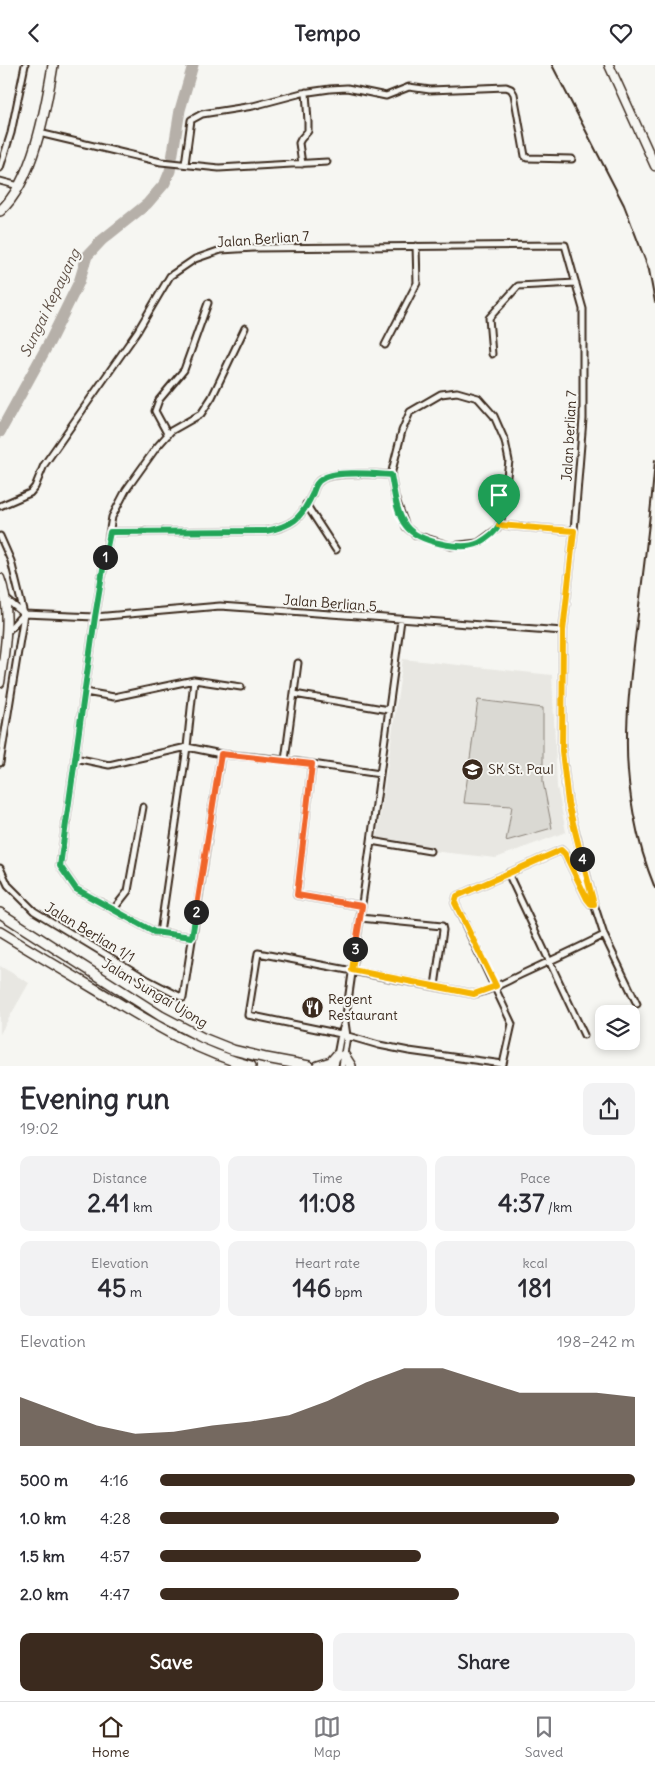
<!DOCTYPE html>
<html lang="en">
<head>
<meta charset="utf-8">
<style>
  body { margin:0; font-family:Delius,sans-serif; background:#f2f2f3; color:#2b2b33; height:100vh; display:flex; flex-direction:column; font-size:19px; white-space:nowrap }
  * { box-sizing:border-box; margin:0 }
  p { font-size:16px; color:#7c7c81 }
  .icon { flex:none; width:28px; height:28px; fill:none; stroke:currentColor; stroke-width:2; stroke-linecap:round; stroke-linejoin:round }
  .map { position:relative; height:1001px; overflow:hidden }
  .panel { display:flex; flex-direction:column; background:#fff; flex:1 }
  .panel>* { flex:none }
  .fabs { position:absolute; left:595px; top:940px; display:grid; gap:10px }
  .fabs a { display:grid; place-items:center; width:45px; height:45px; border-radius:10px; background:#fff; box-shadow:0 2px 8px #0003; font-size:25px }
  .pin { position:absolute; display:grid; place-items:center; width:42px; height:42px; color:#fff; margin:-51px -21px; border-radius:50% 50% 50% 0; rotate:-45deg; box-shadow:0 0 5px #0007 }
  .pin .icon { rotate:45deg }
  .km { position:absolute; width:25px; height:25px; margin:-12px; border-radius:50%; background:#222; color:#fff; font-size:14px; line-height:25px; text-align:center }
  .round { display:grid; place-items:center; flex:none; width:52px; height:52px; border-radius:10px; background:#f2f2f3 }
  .head { display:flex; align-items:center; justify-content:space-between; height:85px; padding:0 20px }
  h1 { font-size:28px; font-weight:700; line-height:38px }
  .figures { display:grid; grid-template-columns:repeat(3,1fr); gap:8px; height:85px; padding:5px 20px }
  .figures div { display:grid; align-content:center; border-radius:10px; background:#f2f2f3; text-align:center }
  .figures b { font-size:25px; font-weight:700 }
  .figures small { font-size:14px; font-weight:400 }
  .figures p { font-size:14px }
  .chart { height:140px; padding:10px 20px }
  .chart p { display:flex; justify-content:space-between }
  .chart svg { width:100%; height:90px; margin-top:5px; fill:#3b2a1e; opacity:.7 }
  .primary-button { display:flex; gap:10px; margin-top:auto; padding:10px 20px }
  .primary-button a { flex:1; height:58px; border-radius:10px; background:#3b2a1e; color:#fff; font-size:20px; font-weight:700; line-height:58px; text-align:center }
  .primary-button a+a { background:#f2f2f3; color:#2b2b33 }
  ul { padding:0 20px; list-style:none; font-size:16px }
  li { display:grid; grid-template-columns:80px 60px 1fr; align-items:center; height:38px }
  li i { height:12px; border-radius:6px; background:#3b2a1e }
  header { display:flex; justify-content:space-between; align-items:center; height:65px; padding:0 20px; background:#fff; font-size:22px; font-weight:700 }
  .tab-bar { display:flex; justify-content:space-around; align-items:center; height:70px; border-top:1px solid #e1e1e2; background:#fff; font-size:14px; color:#7c7c81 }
  .tab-bar a { display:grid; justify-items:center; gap:2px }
  .tab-bar .active { color:#3b2a1e }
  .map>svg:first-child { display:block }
</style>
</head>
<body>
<header><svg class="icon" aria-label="back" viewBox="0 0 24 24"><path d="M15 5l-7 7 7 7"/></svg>Tempo<svg class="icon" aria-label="heart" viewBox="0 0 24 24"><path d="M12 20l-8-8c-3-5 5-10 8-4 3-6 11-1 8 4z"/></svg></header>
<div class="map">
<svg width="655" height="1001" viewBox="0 0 655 1001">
  <rect width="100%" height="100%" fill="#f6f6f2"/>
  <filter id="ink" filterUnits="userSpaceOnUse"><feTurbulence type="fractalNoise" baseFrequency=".02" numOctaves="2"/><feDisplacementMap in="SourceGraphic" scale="10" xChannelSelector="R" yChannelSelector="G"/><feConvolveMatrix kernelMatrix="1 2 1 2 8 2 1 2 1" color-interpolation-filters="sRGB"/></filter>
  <g filter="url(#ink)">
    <path fill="#e8e7e2" d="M403 594 552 610 557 722 566 767 496 793 376 780Z
      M0 901 29 918 0 969Z"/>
    <path fill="#dad9d3" stroke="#8a8278" d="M478 635 543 643V717L552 763 506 776 512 741 464 738Z"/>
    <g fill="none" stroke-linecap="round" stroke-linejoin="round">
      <path stroke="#b6b0a9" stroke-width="11" d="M0 367 50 276 79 217 87 191 102 175 147 139 165 118 170 106 180 45 193 0"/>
      <defs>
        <path id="minor" d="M39 68 161 97 219 103 327 97
          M185 99 191 55 202 49 253 41 302 28 330 24 347 23 386 31 409 22 430 25 506 22 511 24 514 29 525 91 527 93 572 94
          M302 99 299 78 301 74 308 66V57L306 27
          M0 103 11 68 25 0
          M0 116 19 121
          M385 280 417 218 416 181
          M492 289 489 253 518 221 576 218
          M457 327 478 333 494 351 505 376 509 396 501 456 497 464 478 478 451 481 416 470 406 462 395 432 391 410 402 366 410 347 441 329Z
          M168 370 155 346 159 335 184 305 208 238
          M306 439 336 485
          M0 441 30 428 35 422 44 400 137 267 170 211 195 194 221 185 254 183 565 180 583 244V354L574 466 563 566 562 686 568 738 594 839 604 870 637 939
          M499 460 574 466
          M110 467 266 466C292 461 301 454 312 430 315 423 315 418 322 414 334 406 375 409 391 410
          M0 471 11 496 24 549 0 698
          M6 534 24 549 95 552 220 541 563 566
          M7 567 23 549
          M85 627 114 632 194 615 241 622
          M294 629 389 645
          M75 693 109 700 187 682 221 689 285 695 380 709
          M285 695 298 598
          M312 699 297 830 362 841
          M371 776 430 786
          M0 803 8 820 34 846 148 915 183 933 221 689
          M508 808 584 970
          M594 839H591L587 834 565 789 561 785 457 831 455 838 512 959 503 999 409 986 379 980 341 969 248 950 258 888 474 929C490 926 505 917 520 910 548 897 576 884 604 870
          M113 845 128 826 143 742
          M360 853 442 861 443 865 435 921
          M160 868 187 682 194 615
          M192 872 154 867 76 824 60 801 95 552 112 452 126 425 156 383 171 366 201 349 212 332 245 263
          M335 1001 341 969 345 957 371 776 401 555
          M342 1001 347 971 345 957"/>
        <path id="secondary" d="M609 0 655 101
          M0 513C12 543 5 586 0 618"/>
        <path id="primary" d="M0 146C33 117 46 43 53 0"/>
        <path id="trunk" d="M0 848 161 951 203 973 233 985 266 993 309 1001
          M0 867C31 886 63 905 95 924 145 954 194 986 251 1001
          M344 990 351 1001
          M318 1001 331 997 337 990"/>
      </defs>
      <use href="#minor" stroke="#3b2a1e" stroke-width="9"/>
      <use href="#secondary" stroke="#3b2a1e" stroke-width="11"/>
      <use href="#primary" stroke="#3b2a1e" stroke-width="12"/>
      <use href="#trunk" stroke="#3b2a1e" stroke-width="12"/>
      <use href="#minor" stroke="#f6f6f2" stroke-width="5"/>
      <use href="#secondary" stroke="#f6f6f2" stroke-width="8"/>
      <use href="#primary" stroke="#f6f6f2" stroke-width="9"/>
      <use href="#trunk" stroke="#f6f6f2" stroke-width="9"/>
      <path stroke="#3b2a1e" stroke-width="2" d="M552 0 624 140 649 205 655 237
        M655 395C651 451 643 508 636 565 632 600 627 635 627 671 626 721 636 777 655 823"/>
    </g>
  </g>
  <g fill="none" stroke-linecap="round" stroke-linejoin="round" filter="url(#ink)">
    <defs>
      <path id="split-1" d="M105 492 110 467 266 466C292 461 301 454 312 430 315 423 315 418 322 414 334 405 375 409 391 410 394 426 396 448 406 461 418 477 462 486 479 478 486 474 496 467 499 460"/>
      <path id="split-2" d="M105 492 95 552 60 801 76 824 154 867 192 872 196 847"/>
      <path id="split-3" d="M196 847 221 689 312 699 297 830 362 841 355 884"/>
      <path id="split-4" d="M355 884 352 905 474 929 496 921 455 838 457 831 561 785 565 789 587 834 591 839H594L582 794"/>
      <path id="split-5" d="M499 460 574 466 563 566 562 686 568 738 582 794"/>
    </defs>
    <use href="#split-1" stroke="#fff" stroke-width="10"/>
    <use href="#split-2" stroke="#fff" stroke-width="10"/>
    <use href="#split-3" stroke="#fff" stroke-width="10"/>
    <use href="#split-4" stroke="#fff" stroke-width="10"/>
    <use href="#split-5" stroke="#fff" stroke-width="10"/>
    <use href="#split-1" stroke="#22a559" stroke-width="6"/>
    <use href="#split-2" stroke="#22a559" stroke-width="6"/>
    <use href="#split-3" stroke="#f0652b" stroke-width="6"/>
    <use href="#split-4" stroke="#f5b400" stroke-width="6"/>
    <use href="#split-5" stroke="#f5b400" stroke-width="6"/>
  </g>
  <defs>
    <symbol id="school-disc" viewBox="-11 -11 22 22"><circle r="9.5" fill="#3b2a1e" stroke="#f6f6f2"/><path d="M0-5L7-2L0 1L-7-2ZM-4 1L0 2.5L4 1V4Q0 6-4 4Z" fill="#fff"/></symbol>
    <symbol id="restaurant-disc" viewBox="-11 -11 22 22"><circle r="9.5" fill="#3b2a1e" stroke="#f6f6f2"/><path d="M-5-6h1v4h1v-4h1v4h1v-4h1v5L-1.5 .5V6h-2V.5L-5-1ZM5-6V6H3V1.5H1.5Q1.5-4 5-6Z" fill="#fff"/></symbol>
  </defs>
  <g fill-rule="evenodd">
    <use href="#school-disc" x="460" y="692" width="25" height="25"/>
    <use href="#restaurant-disc" x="300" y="930" width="25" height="25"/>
  </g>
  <g text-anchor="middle" stroke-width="4" stroke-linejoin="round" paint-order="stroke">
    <g font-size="14" fill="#3b2a1e" stroke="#f6f6f2">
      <text transform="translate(263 174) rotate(-4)" y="5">Jalan Berlian 7</text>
      <text transform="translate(569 371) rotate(-87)" y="5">Jalan berlian 7</text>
      <text transform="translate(330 538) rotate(4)" y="5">Jalan Berlian 5</text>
      <text transform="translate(90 867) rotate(31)" y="5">Jalan Berlian 1/1</text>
      <text transform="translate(155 928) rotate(31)" y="5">Jalan Sungai Ujong</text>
    </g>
    <g font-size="14" fill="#3b2a1e" stroke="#f6f6f2" text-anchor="start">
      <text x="488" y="709">SK St. Paul</text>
      <text x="328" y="939">Regent<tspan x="328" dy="16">Restaurant</tspan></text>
    </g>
    <g font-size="15" font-style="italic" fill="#605248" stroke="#f6f6f2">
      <text transform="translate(50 238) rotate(-64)" y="5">Sungai Kepayang</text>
    </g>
  </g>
</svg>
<div class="fabs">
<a><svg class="icon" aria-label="layers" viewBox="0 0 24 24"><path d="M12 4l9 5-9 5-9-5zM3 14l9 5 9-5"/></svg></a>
</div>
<div class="pin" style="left:499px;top:460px;background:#1e9e55"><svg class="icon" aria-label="arrive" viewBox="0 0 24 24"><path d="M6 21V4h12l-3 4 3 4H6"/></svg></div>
<b class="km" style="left:105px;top:492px">1</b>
<b class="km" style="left:196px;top:847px">2</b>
<b class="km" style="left:355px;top:884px">3</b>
<b class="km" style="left:582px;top:794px">4</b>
</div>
<section class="panel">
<div class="head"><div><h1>Evening run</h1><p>19:02</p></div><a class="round"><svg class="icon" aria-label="share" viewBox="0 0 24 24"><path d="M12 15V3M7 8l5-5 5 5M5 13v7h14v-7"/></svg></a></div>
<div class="figures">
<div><p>Distance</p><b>2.41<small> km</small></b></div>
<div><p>Time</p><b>11:08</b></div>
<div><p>Pace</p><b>4:37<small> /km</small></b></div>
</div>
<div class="figures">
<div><p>Elevation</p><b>45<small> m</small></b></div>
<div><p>Heart rate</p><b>146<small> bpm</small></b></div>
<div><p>kcal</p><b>181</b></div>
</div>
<div class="chart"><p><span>Elevation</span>198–242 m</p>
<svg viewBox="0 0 160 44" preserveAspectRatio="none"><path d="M0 44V20L10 27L20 34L30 38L40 37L50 34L60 32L70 29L80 22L90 13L100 6L110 6L120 12L130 18L140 18L150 18L160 20V44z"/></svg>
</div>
<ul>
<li><b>500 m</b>4:16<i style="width:100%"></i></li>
<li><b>1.0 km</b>4:28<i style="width:84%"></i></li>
<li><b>1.5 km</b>4:57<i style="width:55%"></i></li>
<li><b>2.0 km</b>4:47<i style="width:63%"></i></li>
</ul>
<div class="primary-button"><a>Save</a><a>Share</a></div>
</section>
<nav class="tab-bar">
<a class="active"><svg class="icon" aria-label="home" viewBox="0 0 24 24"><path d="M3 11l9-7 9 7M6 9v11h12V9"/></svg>Home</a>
<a><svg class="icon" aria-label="map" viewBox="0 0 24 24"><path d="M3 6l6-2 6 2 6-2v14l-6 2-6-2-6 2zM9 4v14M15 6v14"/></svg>Map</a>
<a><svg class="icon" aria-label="saved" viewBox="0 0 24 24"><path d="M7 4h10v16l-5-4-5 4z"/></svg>Saved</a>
</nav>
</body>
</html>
